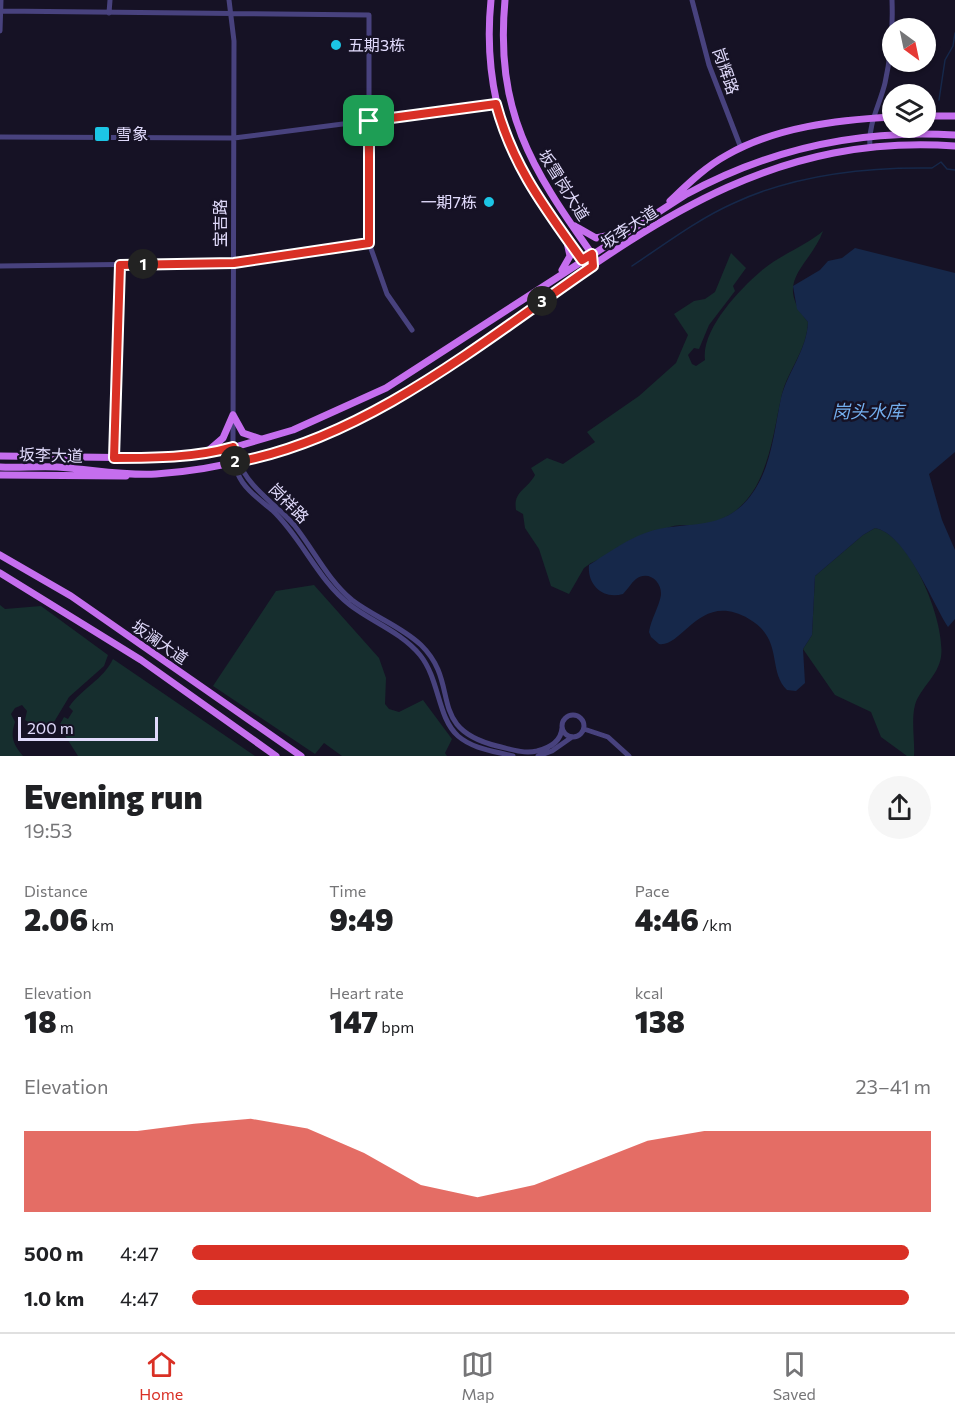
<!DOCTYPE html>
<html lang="en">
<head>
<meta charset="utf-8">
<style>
  body { margin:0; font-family:Commissioner,"Noto Sans SC",sans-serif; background:#f6f6f6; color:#202124; height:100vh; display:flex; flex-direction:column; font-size:22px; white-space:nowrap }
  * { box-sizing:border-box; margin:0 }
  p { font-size:20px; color:#757577 }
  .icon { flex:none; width:33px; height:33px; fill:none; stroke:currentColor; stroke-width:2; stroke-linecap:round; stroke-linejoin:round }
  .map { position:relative; height:756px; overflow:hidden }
  .panel { display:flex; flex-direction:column; background:#fff; flex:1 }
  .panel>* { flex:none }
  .needle { width:39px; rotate:147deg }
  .buttons { position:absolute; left:882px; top:18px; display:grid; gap:12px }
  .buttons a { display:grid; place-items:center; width:54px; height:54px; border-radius:50%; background:#fff; box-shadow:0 2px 4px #0004; font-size:30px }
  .scale { position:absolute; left:18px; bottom:15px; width:140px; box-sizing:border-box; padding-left:6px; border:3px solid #e0dafb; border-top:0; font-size:16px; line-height:21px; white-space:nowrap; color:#e0dafb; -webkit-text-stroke:4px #161225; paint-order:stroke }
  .pin { position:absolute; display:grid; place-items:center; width:51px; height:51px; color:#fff; margin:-26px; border-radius:12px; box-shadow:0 3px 9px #0006 }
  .km { position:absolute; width:30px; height:30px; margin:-15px; border-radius:50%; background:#222; color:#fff; font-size:16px; line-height:30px; text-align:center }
  .round { display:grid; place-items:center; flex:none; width:63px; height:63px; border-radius:32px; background:#f6f6f6 }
  .head { display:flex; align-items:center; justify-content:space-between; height:102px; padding:0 24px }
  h1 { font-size:33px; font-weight:800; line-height:45px }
  .figures { display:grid; grid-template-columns:repeat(3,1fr); gap:9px; height:102px; padding:6px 24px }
  .figures div { display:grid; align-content:center }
  .figures b { font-size:30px; font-weight:800 }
  .figures small { font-size:16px; font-weight:400 }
  .figures p { font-size:16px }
  .chart { height:168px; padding:12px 24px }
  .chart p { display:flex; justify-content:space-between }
  .chart svg { width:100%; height:108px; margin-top:6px; fill:#d93025; opacity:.7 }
  ul { padding:0 24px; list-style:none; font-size:20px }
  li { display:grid; grid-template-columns:96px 72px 1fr; align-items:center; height:45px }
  li i { height:15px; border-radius:8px; background:#d93025 }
  .dock { display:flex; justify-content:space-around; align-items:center; height:84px; border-top:2px solid #e0e0e0; background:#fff; font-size:16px; color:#757577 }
  .dock a { display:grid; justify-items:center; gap:3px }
  .dock .active { color:#d93025 }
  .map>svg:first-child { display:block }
</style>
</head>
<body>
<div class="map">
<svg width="955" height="756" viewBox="0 0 955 756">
  <rect width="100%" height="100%" fill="#161225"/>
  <path fill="#162e2e" d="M823 231C810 267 772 280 808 322 807 350 789 368 782 394 771 442 767 507 711 523 697 527 682 523 670 527 643 536 617 551 591 563L584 568 569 594 551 586 539 549 525 528 523 514 516 510C513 491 527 490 535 475L531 468 547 458 563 464 595 442 587 432 639 396 676 363 688 335 674 314 694 301 705 299 715 292 731 253 746 268 733 286 735 291 709 325 699 349 694 348 688 355 692 364 696 366 705 360C701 330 739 290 760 272 779 255 804 247 823 231Z
    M875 528C911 535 946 623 941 657 938 676 920 688 915 705 911 720 915 741 914 756H907L881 737 871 712 835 695 803 649 812 635 815 576 863 535Z
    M314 585 379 658 386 678 385 704 389 709 399 712 423 700 452 739 445 753 447 756H342L324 743 315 754 213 686 276 591Z
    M0 605 5 609 41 606 108 655 104 666 69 697 54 722 38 728 25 720 27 711 22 705 15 708 11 714 15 722C10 737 13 744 23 756H0Z
    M113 659 255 756H78L59 726 64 717 68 719 73 711 69 707C82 688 103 680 113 659Z"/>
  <path fill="#16284a" d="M855 248 955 273V452L929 474 942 520 955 550V619L948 627C931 600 906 534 875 528L863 535 815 576 812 635 803 649 805 683 796 691 787 690C767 670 784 639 749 619 700 590 683 648 659 644L651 637 649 632C651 619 659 607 661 595 662 581 648 570 636 579 631 583 628 589 623 594 603 600 587 585 589 565 605 555 623 542 640 535 684 516 726 539 757 486 772 461 775 426 781 398 788 371 807 350 808 322L797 309 793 286 820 270 828 261 842 258Z"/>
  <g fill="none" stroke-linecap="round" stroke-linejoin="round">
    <path stroke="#16284a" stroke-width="1.5" d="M939 100 945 60 953 46 955 33
      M632 266C665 244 698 219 734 203 796 174 865 167 932 168L941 162 947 169 955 170"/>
    <path stroke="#48427e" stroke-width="5" d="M229 0 234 41 233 447C235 456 234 467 238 474 244 489 260 500 272 510 302 538 317 579 350 605 372 622 401 632 420 655 440 680 437 717 458 736 473 749 494 751 513 756
      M692 0 709 65 741 148
      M1 11 369 15V243L387 294 412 330
      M109 13 110 0
      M0 31 1 0
      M0 137 234 138 497 104
      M870 146C868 124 880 104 885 83 891 56 893 28 892 0
      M0 266 234 263 369 243
      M114 458 120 265
      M238 460C248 488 275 503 294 525 314 550 327 579 352 600 374 617 401 626 421 645 462 685 425 728 497 746 510 749 523 754 537 751 549 748 561 742 562 728
      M562 726a11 11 0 1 1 22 0a11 11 0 1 1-22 0Z
      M584 729 608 737 629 756
      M538 756 552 751 572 737"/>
    <path stroke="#c56eee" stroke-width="7" d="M491 0C484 69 498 138 536 197 550 219 567 239 582 260L593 266
      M505 0C495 111 531 168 592 254L593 266
      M926 116H955
      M670 201C688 184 705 167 727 155 776 127 837 120 892 117
      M575 226 596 238 620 233
      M562 270 570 256 567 242
      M233 415 243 433 261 439
      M208 451 223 438 233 415
      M0 456 155 458 218 452 293 430 386 388 685 195C769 149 859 129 955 135
      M0 467C19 468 38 466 57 467 90 469 123 476 156 474 215 470 273 455 328 433 381 411 429 378 476 346 632 240 755 132 955 146
      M0 475 126 476
      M0 555 71 596 301 756
      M0 573 141 660 276 756"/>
  </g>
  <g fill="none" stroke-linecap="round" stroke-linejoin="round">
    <defs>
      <path id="route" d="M496 104C513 167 545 208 582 260L592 254 593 266C486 339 366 439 236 462L233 447C195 458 153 458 114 458L120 265 234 263 369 243V121Z"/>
    </defs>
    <use href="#route" stroke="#fff" stroke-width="12"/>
    <use href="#route" stroke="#d93025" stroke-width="8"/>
  </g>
  <g fill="#1cc5e5" stroke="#161225" stroke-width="2">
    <circle cx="336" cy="45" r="6"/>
    <rect x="94" y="126" width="16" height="16" rx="3"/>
    <circle cx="489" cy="202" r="6"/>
  </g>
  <g text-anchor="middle" stroke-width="5" stroke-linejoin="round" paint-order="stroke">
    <g font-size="16" fill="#e0dafb" stroke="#161225" text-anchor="start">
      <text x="348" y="51">五期3栋</text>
      <text x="116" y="140">雪象</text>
      <text x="477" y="208" text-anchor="end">一期7栋</text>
    </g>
    <g font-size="16" fill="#e0dafb" stroke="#161225">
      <text transform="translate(726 71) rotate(71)" y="6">岗辉路</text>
      <text transform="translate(564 185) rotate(58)" y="6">坂雪岗大道</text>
      <text transform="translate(220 223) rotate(-90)" y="6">宝吉路</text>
      <text transform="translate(629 227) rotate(-33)" y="6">坂李大道</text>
      <text transform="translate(51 455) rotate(2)" y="6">坂李大道</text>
      <text transform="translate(289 503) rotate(45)" y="6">岗祥路</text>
      <text transform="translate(160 642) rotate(35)" y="6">坂澜大道</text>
    </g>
    <g font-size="18" font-style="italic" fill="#74afef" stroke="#161225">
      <text x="868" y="418">岗头水库</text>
    </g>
  </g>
</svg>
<div class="buttons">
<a><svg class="needle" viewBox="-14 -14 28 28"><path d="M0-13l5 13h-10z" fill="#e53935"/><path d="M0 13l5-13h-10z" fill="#757577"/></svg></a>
<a><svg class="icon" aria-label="layers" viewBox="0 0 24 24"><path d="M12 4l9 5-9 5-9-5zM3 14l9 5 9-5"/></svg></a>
</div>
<div class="scale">200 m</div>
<div class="pin" style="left:369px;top:121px;background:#1e9e55"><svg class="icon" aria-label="arrive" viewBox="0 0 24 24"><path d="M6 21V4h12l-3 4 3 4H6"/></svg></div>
<b class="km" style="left:143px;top:264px">1</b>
<b class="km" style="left:235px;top:461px">2</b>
<b class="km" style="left:542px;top:301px">3</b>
</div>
<section class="panel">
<div class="head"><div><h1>Evening run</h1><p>19:53</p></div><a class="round"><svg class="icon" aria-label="share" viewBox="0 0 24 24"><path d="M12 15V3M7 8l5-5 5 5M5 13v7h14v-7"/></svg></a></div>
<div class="figures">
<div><p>Distance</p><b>2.06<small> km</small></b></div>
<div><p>Time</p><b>9:49</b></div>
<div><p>Pace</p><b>4:46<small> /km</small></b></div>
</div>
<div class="figures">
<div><p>Elevation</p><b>18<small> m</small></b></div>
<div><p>Heart rate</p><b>147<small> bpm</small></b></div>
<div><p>kcal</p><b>138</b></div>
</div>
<div class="chart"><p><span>Elevation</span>23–41 m</p>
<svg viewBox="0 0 160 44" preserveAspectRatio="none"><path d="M0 44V11L10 11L20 11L30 8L40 6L50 10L60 20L70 33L80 38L90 33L100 24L110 15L120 11L130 11L140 11L150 11L160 11V44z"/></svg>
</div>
<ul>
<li><b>500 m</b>4:47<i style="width:97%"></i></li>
<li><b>1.0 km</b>4:47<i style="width:97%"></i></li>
</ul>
</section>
<nav class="dock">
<a class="active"><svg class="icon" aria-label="home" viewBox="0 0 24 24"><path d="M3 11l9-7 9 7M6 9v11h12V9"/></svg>Home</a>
<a><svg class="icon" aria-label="map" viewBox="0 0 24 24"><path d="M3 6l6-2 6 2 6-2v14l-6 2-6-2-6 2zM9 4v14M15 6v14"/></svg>Map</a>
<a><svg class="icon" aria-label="saved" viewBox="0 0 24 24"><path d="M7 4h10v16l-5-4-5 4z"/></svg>Saved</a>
</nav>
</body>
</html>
